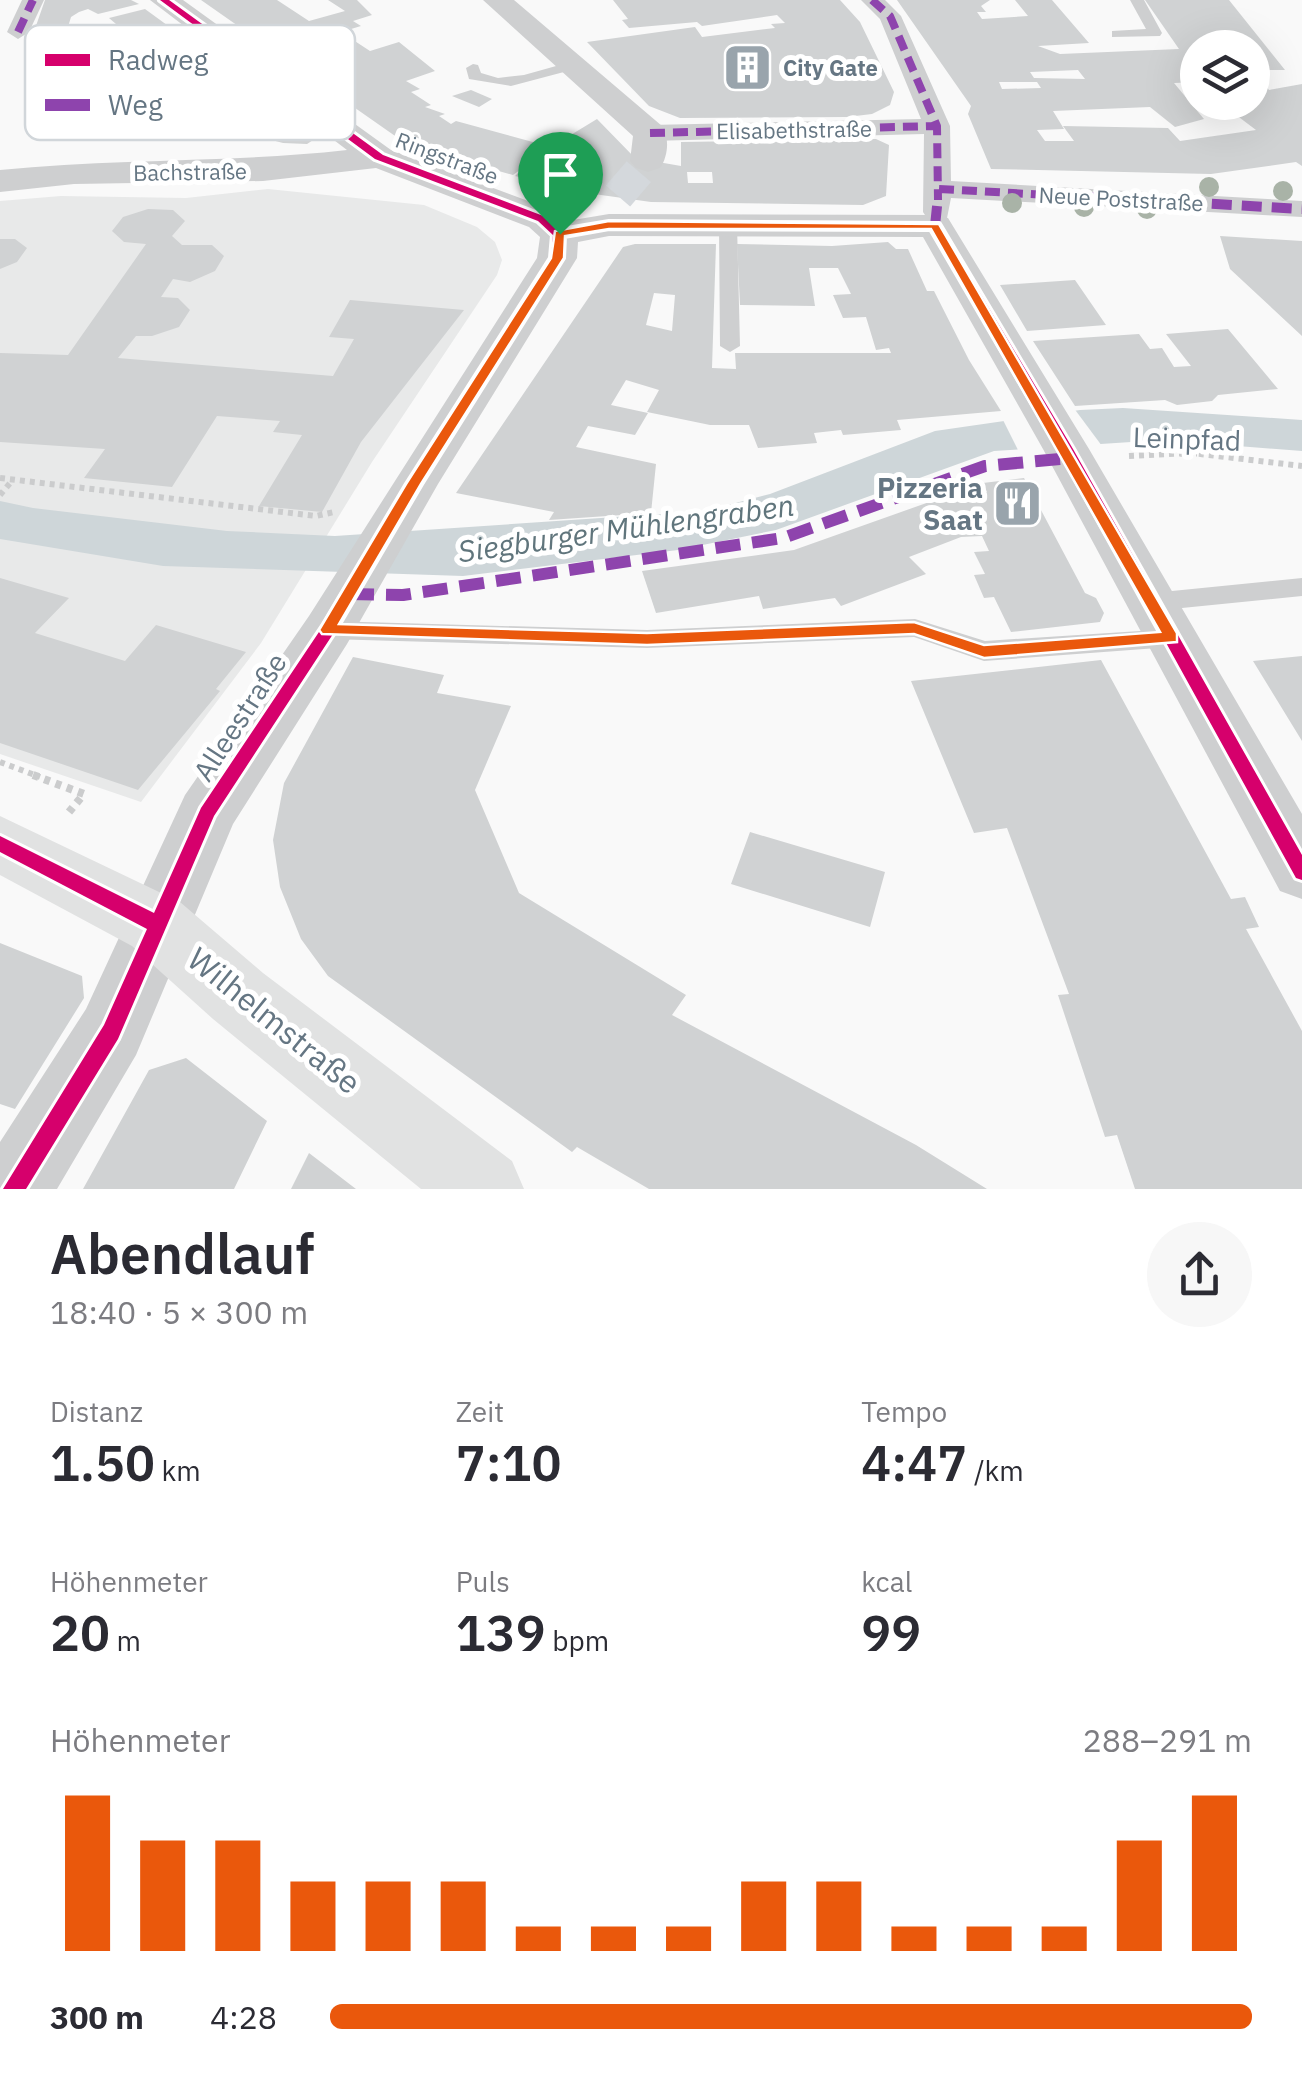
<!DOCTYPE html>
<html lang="de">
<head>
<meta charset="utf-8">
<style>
  body { margin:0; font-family:"IBM Plex Sans",sans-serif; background:#f7f7f7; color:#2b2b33; height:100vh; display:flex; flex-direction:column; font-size:38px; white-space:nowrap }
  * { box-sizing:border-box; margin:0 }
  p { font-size:32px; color:#7c7c81 }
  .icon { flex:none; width:55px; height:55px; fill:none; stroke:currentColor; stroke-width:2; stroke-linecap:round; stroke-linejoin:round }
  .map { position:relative; height:1189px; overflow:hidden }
  .details { display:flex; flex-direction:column; background:#fff; flex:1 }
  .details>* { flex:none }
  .tools { position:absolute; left:1180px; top:30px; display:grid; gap:20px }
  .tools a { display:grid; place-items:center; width:90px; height:90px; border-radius:50%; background:#fff; box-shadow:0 10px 40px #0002; font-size:50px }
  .pin { position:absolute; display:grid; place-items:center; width:85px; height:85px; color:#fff; margin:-102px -42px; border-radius:50% 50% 50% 0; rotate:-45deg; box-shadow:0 0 10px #0007 }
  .pin .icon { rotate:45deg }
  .round { display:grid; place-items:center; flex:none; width:105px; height:105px; border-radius:52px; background:#f7f7f7 }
  .headline { display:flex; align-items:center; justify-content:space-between; height:170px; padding:0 50px }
  h1 { font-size:55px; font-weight:600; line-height:75px }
  .figures { display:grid; grid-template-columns:repeat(3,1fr); gap:15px; height:170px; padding:10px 50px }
  .figures div { display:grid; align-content:center }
  .figures b { font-size:50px; font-weight:600 }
  .figures small { font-size:28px; font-weight:400 }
  .figures p { font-size:28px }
  .chart { height:280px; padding:20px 50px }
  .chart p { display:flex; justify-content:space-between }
  .chart svg { width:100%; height:180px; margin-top:10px; stroke:#ea580c; stroke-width:6 }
  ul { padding:0 50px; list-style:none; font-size:32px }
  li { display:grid; grid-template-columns:160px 120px 1fr; align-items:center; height:75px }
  li i { height:25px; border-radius:12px; background:#ea580c }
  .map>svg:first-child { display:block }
</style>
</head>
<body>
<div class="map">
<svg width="1302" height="1189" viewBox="0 0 1302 1189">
  <rect width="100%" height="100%" fill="#f9f9f9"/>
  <path fill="#e8e9e9" d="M268 189 424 205 477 227 495 242 502 260 497 275 372 462 261 643 141 802 0 754V201L61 196 186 198Z"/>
  <path fill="#ced6d9" d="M1123 408 1302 420V451L1162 440 994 451 776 530 678 550 463 576 163 566 0 539V501L33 508 227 531 335 536 705 511 770 494 935 431 1080 410Z"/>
  <path fill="#f9f9f9" d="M1073 407 1102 446 1019 452 1003 420Z"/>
  <path fill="#d0d2d3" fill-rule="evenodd" d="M45 0H131L139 4 98 14 88 9 79 12 71 17 64 40 30 43Z
    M201 0H277L309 21 345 11 328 0H357L372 15 353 21 361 26 341 32 370 51 399 42 435 71 406 81 420 89 411 92 431 105 425 107 445 114 439 116 451 124 456 121 551 147 597 119 635 158 681 166V142L876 139 889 145 886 196 863 205 651 202 544 187 547 184 515 176 524 167 513 175 408 145ZM687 172H712L713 183H688Z
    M613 0H840L860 22 894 92 890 105 872 114 847 117 680 118 649 106 587 42 695 27 702 37 775 28 771 24 785 23 777 15 702 26 697 22 629 28 622 20 628 19Z
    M897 0H990L981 6 986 12H977L982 19 1028 16 1015 0H1052L1089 43 1038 46 1060 54 1179 49 1145 0H1229L1285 70H1254L1269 90 1302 84V166L1296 162 1211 174 991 169 968 114 971 106ZM1198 48H1252V102H1219L1256 130 1180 141 1168 128 1063 126 1074 141H1045L1037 130 1064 129 1053 111 1150 107 1175 127 1204 119 1174 83 1198 82 1194 70H1198ZM1078 70 1085 79 1034 78 1030 72ZM999 82H1037L1041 88 1002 89Z
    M145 9 182 36 126 48 128 51 185 38 196 47 159 56 166 68 212 59 242 80 271 118 246 124 252 132 222 139 218 133 163 139 146 113 202 103 193 91 156 99 141 73 116 78 103 53 93 55 74 38 123 30 109 18Z
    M471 90 492 99 479 107 452 96Z
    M276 120 299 121 324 133 307 144 283 143 268 139 266 133 255 129 261 122Z
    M148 209 173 210 185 221 172 236 182 245H212L224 256 215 271 190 282 173 279 161 297 178 298 190 310 179 327 152 336H136L118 358 333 376 354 339 329 337 350 300 464 310 361 442 322 512 259 506 302 435 273 432 280 421 217 416 172 487 84 478 105 449 0 442V353L68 355 146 244 124 242 112 231 123 217Z
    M1220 236 1302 241V336L1230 269Z
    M0 239H15L27 248 17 262 0 269Z
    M888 242 896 249H908L927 291H934L969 360 1001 411 897 420 901 430 843 435 841 430 814 433 817 443 758 448 749 425H710L647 412 659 390 626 380 611 405 648 413 635 435 588 426 576 447 656 464 651 513 549 520 554 512 456 493 623 247 635 244H716L712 368 736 369 735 353H891L889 348 876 350 866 317 843 318 833 295 851 294 838 268H809L815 306 740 305 737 244 832 246ZM654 293 675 295 672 331 646 325Z
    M1075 280 1106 325 1027 331 1000 285Z
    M1228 329 1278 389 1218 395 1212 401 1177 405 1165 400 1075 406 1033 341 1139 334 1150 349 1162 348 1174 367 1191 366 1166 334Z
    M1024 478 1085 593 1096 598 1104 613 1100 622 1011 632 994 597 984 598 974 575 985 574 974 552 989 551 982 536 961 537 909 557 926 574 841 606 835 598 763 609 759 596 656 613 642 571 794 550 949 495 987 492 983 483Z
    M0 578 69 598 35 633 125 661 156 625 246 652 216 689 220 691 138 790 0 743Z
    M1302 656V741L1253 661Z
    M353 657 444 675 437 693 511 706 475 790 519 893 686 995 672 1015 916 1145 987 1189H649L577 1147 572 1152 328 976 301 939 280 887 273 840 284 783Z
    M1101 660 1231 899 1245 897 1259 927 1246 929 1302 1031V1189H1135L1117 1135 1105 1137 1058 995 1069 994 1007 828 974 833 911 681Z
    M750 832 885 872 870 927 731 884Z
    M0 943 82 976 84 998 15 1109 0 1104Z
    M186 1058 267 1121 234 1189H83L149 1070Z
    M309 1153 356 1189H291Z"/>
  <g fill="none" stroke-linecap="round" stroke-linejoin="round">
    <path stroke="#d4d8dc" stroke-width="32" stroke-dasharray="32 16" stroke-linecap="butt" d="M618 196 648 161"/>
    <path stroke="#cbcccd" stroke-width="5" stroke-dasharray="4 4" stroke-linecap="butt" d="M1180 454H1197"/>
    <path stroke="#cbcccd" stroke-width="6" stroke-dasharray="5 5" stroke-linecap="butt" d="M1129 456 1192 453 1302 466
      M0 478 316 516 334 512
      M0 495 11 482
      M0 762 40 777"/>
    <path stroke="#cbcccd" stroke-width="8" stroke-dasharray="6 6" stroke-linecap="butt" d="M33 775 84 794 69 812"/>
    <path fill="#cecfd0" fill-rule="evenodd" d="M1130 0H1144L1162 33 1160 36 1112 37V31L1146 29Z
      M574 61 581 65 579 68 511 86 469 79 466 68 473 64 478 65 481 73 498 78 524 75Z
      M728 219 737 224 740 346 730 352 720 346 719 224Z
      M1302 578V596L1152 611 1143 608 1139 602 1143 596 1152 593Z
      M915 619 985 641 1171 629 1180 631 1184 638 1180 645 1171 647 984 661 914 637 647 648 328 639 319 637 315 630 319 623 328 621 647 630Z"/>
    <path fill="#cecfd0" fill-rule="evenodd" d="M22 0H44L29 32 18 39 7 32Z
      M861 0H885L901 16 950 126 951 181 1302 201V217L951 198 947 218H927L923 212 924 134 650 141 637 133 650 125 921 119 880 19Z"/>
    <path fill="#cecfd0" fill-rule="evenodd" d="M150 0H183L391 150 555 211 567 221 609 214 935 215 948 218 1089 449 1302 814V899L1280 891 1043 449 923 237 609 236 578 242 577 258 438 484 347 644 233 824 136 1055 57 1189H0V1142L86 1009 185 795 309 616 537 258 540 237 529 227 376 168 263 181 74 184 0 192V170C116 158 232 163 347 150Z
      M483 0H514L662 126C670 137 668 157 660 168L648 172 636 168 630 161 633 136Z"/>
    <path fill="#e1e2e2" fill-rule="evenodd" d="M0 816 180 902 263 973 512 1161 524 1189H421L213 1019 132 946 0 875Z"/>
    <path stroke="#8e44ad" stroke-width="8" stroke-dasharray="15 8" stroke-linecap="butt" d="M872 0 890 16 937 126 938 200
      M18 32 33 0
      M650 133 937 126
      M939 189 1138 200"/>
    <path stroke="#8e44ad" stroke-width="10" stroke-dasharray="20 10" stroke-linecap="butt" d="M1092 197 1302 209
      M935 226 938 197"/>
    <path stroke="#8e44ad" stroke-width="12" stroke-dasharray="25 12" stroke-linecap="butt" d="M349 594 403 595 783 538 985 466 1070 458"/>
    <defs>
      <path id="cycleway" d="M160 0H169L383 155 546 217 561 230 609 222 939 224 1073 449 1302 855V880L1296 878 1059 449 931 229 609 228 564 236 563 258 421 484 333 634 214 816 118 1039 26 1189H3L104 1025 147 929 0 852V836L154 913 201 808 323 626 407 484 551 258 553 235 538 221 375 159Z"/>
    </defs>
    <use href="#cycleway" stroke="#fff" stroke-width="6"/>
    <use href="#cycleway" fill="#d6006c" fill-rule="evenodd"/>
  </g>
  <g fill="#a9b3a7">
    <circle cx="1209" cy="187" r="10"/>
    <circle cx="1283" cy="191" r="10"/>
    <circle cx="1012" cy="203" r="10"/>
    <circle cx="1084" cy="207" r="10"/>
    <circle cx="1147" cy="209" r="10"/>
  </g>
  <path fill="#ea580c" stroke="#fff" stroke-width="2.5" fill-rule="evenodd" d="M609 221 939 224 1177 633V642L984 658 914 634 647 645 322 634 319 630 406 484 551 258 555 231ZM609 229H931L1160 632 984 645 914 622 647 633 339 624 421 484 564 258 565 236Z"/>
  <defs>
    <symbol id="building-square" viewBox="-11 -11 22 22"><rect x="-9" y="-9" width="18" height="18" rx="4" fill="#99a4ac" stroke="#fff"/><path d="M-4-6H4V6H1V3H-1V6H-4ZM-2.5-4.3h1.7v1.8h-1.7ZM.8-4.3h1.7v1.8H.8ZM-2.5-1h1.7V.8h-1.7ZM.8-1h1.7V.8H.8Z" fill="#fff"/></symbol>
    <symbol id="restaurant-square" viewBox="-11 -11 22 22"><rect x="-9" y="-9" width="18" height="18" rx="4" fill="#99a4ac" stroke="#fff"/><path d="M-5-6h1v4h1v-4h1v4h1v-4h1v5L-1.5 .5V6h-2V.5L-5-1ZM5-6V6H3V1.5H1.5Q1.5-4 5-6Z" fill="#fff"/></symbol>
  </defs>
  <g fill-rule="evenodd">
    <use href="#building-square" x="720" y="40" width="55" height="55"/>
    <use href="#restaurant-square" x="990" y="476" width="55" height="55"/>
  </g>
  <g text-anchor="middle" stroke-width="10" stroke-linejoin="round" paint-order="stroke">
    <g font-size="22" font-weight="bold" fill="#657683" stroke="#fff" text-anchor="start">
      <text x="783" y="76">City Gate</text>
    </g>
    <g font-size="22" fill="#657683" stroke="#fff">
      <text transform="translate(794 130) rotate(-1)" y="8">Elisabethstraße</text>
      <text transform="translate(447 158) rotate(21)" y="8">Ringstraße</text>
      <text transform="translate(190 172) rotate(-1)" y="8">Bachstraße</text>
      <text transform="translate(1121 199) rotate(3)" y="8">Neue Poststraße</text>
    </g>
    <g font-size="28" fill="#657683" stroke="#fff">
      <text transform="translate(1187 439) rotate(2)" y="10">Leinpfad</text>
      <text transform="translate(240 717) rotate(-57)" y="10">Alleestraße</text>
    </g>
    <g font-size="28" font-weight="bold" fill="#657683" stroke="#fff" text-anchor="end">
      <text x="983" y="498">Pizzeria<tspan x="983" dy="32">Saat</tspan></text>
    </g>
    <g font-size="30" font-style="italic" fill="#60757c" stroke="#fff">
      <text transform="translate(626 529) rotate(-8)" y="10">Siegburger Mühlengraben</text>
    </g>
    <g font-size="32" fill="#657683" stroke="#fff">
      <text transform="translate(274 1021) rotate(39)" y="11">Wilhelmstraße</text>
    </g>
  </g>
  <rect x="25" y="25" width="330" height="115" rx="15" fill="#fff" stroke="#d1d6da" stroke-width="2.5"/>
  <rect x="45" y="54" width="45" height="12" fill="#d6006c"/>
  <rect x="45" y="99" width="45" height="12" fill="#8e44ad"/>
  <g font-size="28" fill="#657683">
    <text x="108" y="70">Radweg</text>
    <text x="108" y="115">Weg</text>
  </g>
</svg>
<div class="tools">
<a><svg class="icon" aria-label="layers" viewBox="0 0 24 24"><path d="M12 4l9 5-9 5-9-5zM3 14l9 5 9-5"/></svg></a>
</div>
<div class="pin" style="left:560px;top:234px;background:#1e9e55"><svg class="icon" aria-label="arrive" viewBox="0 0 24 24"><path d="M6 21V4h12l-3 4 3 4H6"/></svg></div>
</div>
<section class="details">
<div class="headline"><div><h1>Abendlauf</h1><p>18:40 · 5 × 300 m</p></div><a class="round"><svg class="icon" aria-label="share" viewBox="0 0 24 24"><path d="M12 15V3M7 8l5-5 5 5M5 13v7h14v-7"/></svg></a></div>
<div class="figures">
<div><p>Distanz</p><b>1.50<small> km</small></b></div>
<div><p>Zeit</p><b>7:10</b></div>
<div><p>Tempo</p><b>4:47<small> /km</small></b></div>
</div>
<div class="figures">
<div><p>Höhenmeter</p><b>20<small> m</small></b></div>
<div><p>Puls</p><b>139<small> bpm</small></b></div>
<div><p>kcal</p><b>99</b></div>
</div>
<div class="chart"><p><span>Höhenmeter</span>288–291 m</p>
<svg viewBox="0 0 160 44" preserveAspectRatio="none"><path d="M5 44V6M15 44V17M25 44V17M35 44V27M45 44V27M55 44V27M65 44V38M75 44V38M85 44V38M95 44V27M105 44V27M115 44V38M125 44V38M135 44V38M145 44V17M155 44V6"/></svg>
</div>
<ul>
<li><b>300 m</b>4:28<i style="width:100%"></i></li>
</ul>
</section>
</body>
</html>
